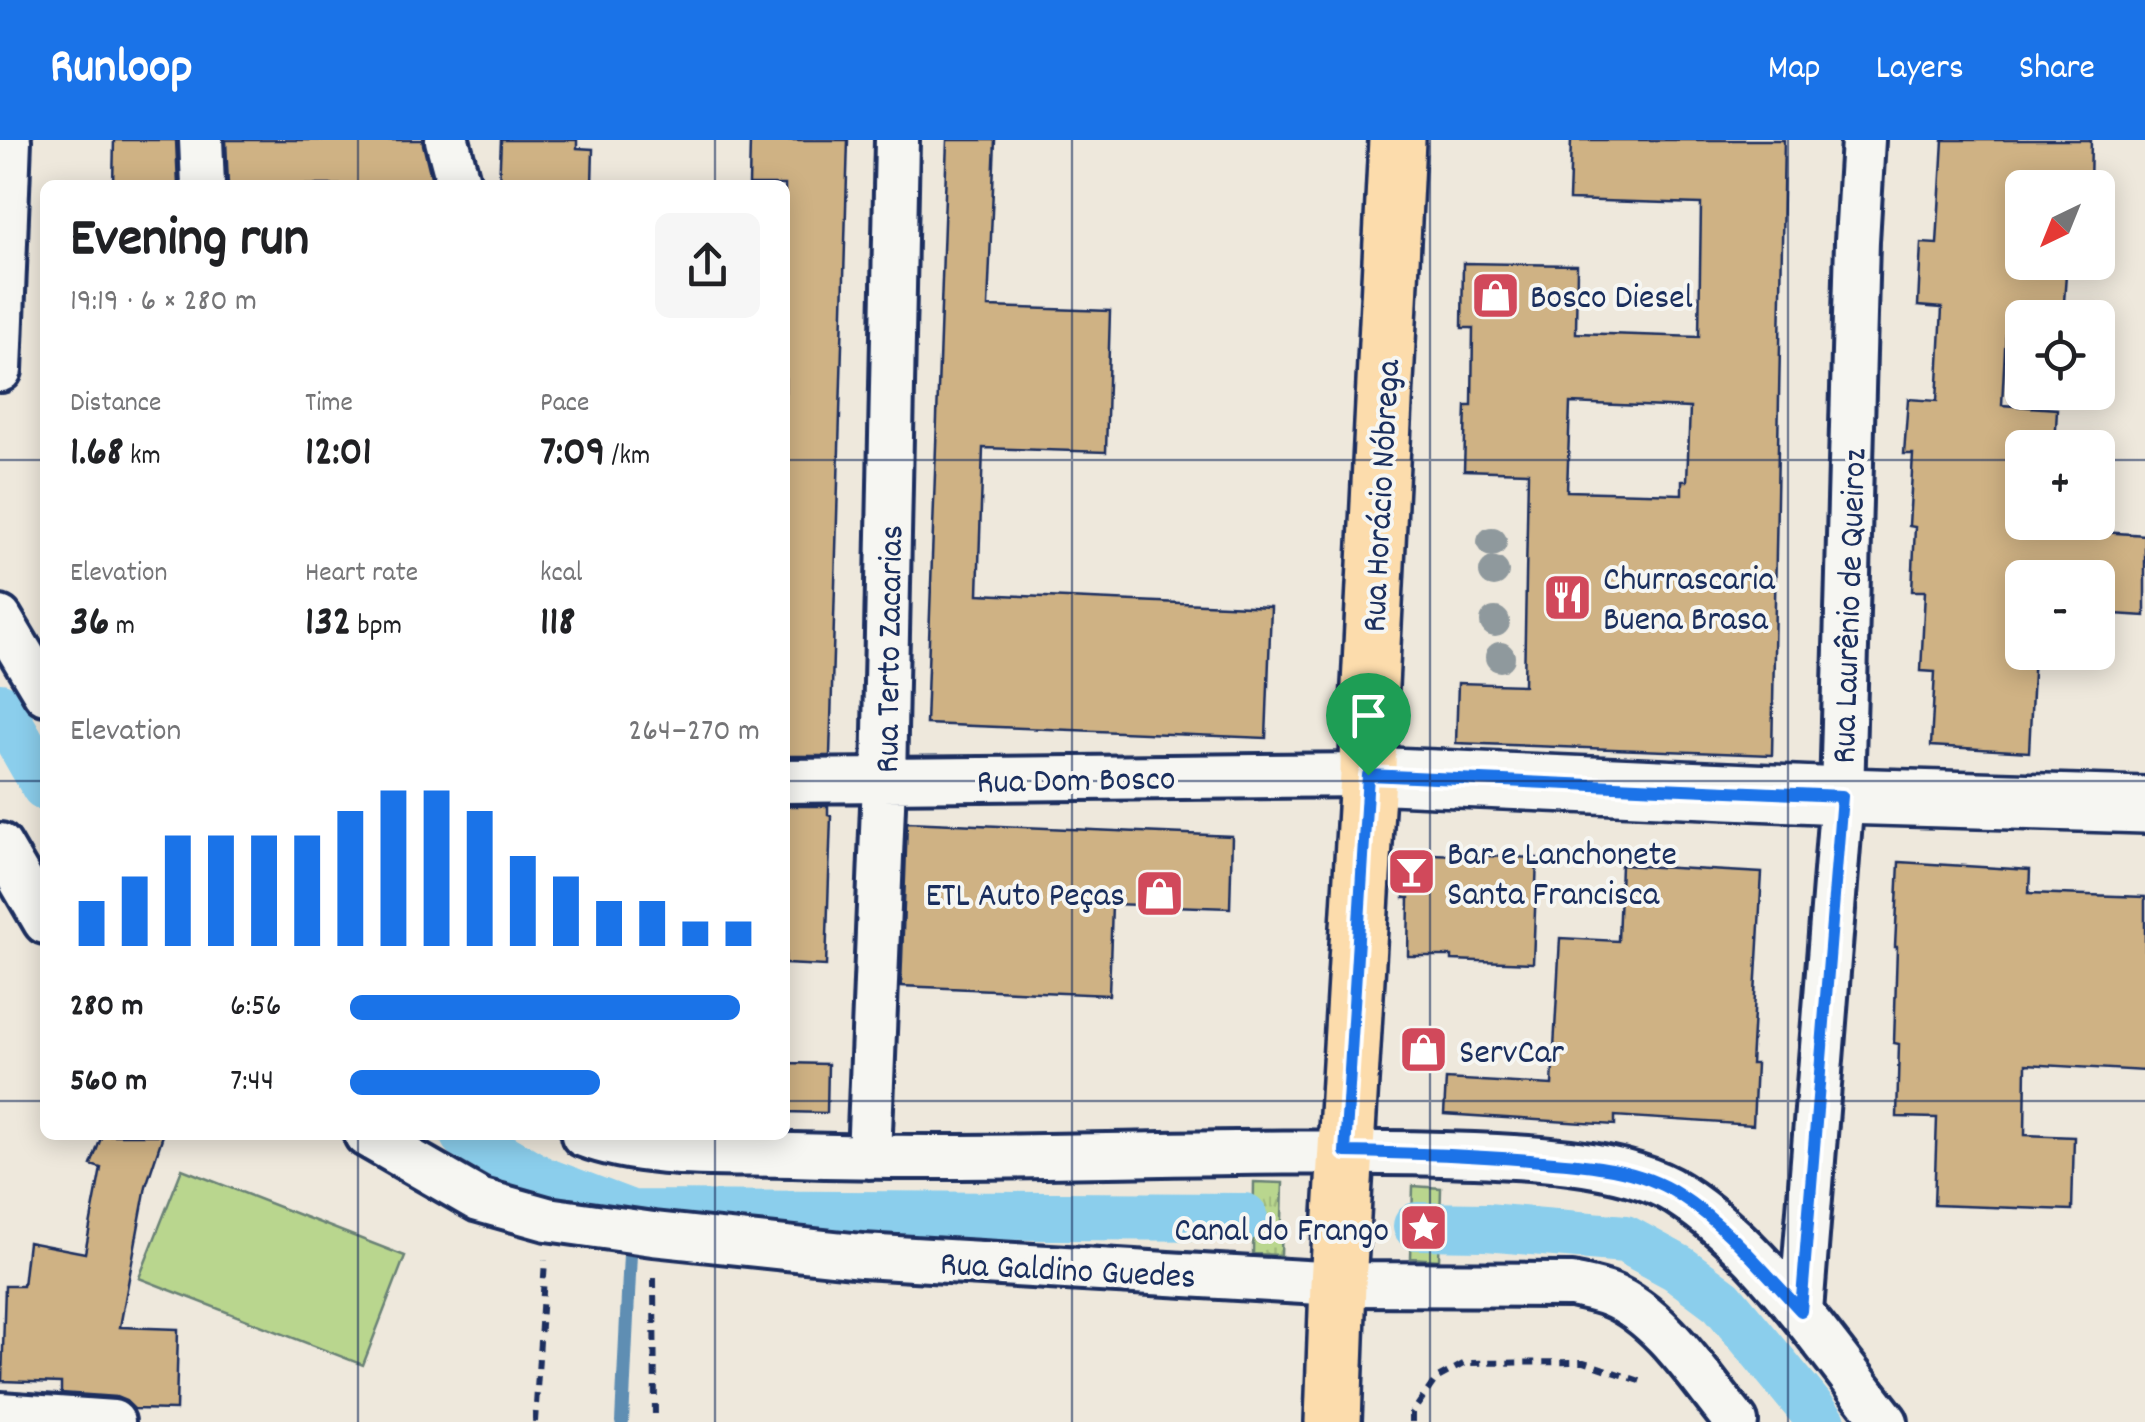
<!DOCTYPE html>
<html lang="en">
<head>
<meta charset="utf-8">
<style>
  body { margin:0; font-family:Dekko,sans-serif; background:#f6f6f6; color:#202124; height:100vh; display:flex; flex-direction:column; font-size:38px; white-space:nowrap }
  * { box-sizing:border-box; margin:0 }
  p { font-size:32px; color:#757577 }
  .icon { flex:none; width:55px; height:55px; fill:none; stroke:currentColor; stroke-width:2; stroke-linecap:round; stroke-linejoin:round }
  .map { position:relative; flex:1; overflow:hidden }
  .drawer { position:absolute; left:40px; top:40px; width:750px; height:960px; display:flex; flex-direction:column; background:#fff; border-radius:15px; box-shadow:0 5px 25px #0003 }
  .drawer>* { flex:none }
  .needle { width:65px; rotate:223deg }
  .controls { position:absolute; left:2005px; top:30px; display:grid; gap:20px }
  .controls a { display:grid; place-items:center; width:110px; height:110px; border-radius:15px; background:#fff; box-shadow:0 5px 25px #0003; font-size:50px }
  .pin { position:absolute; display:grid; place-items:center; width:85px; height:85px; color:#fff; margin:-102px -42px; border-radius:50% 50% 50% 0; rotate:-45deg; box-shadow:0 0 10px #0007 }
  .pin .icon { rotate:45deg }
  .round { display:grid; place-items:center; flex:none; width:105px; height:105px; border-radius:15px; background:#f6f6f6 }
  .overview { display:flex; align-items:center; justify-content:space-between; height:170px; padding:0 30px }
  h1 { font-size:55px; font-weight:700; line-height:75px }
  .stats { display:grid; grid-template-columns:repeat(3,1fr); gap:15px; height:170px; padding:10px 30px }
  .stats div { display:grid; align-content:center }
  .stats b { font-size:42px; font-weight:700 }
  .stats small { font-size:28px; font-weight:400 }
  .stats p { font-size:28px }
  .chart { height:280px; padding:20px 30px }
  .chart p { display:flex; justify-content:space-between }
  .chart svg { width:100%; height:180px; margin-top:10px; stroke:#1a73e8; stroke-width:6 }
  ul { padding:0 30px; list-style:none; font-size:32px }
  li { display:grid; grid-template-columns:160px 120px 1fr; align-items:center; height:75px }
  li i { height:25px; border-radius:12px; background:#1a73e8 }
  header { display:flex; align-items:center; gap:60px; box-sizing:border-box; height:140px; padding:0 50px; background:#1a73e8; color:#fff }
  header strong { font-size:48px }
  nav { display:flex; gap:55px; margin-inline-start:auto; font-size:35px }
  .map>svg:first-child { display:block }
</style>
</head>
<body>
<header>
<strong>Runloop</strong>
<nav><a>Map</a><a>Layers</a><a>Share</a></nav>
</header>
<div class="map">
<svg width="2145" height="1282" viewBox="0 0 2145 1282">
  <defs>
    <pattern id="grass-tufts" width="24" height="20" patternUnits="userSpaceOnUse" patternTransform="scale(2.5)"><rect width="24" height="20" fill="#b9d68e"/><path d="M3 7l-1-3M5 7V3M7 7l1-3M15 17l-1-3M17 17v-4M19 17l1-3" fill="none" stroke="#9eb87d"/></pattern>
  </defs>
  <rect width="100%" height="100%" fill="#eee8dc"/>
  <filter id="ink" filterUnits="userSpaceOnUse"><feTurbulence type="fractalNoise" baseFrequency=".01" numOctaves="2"/><feDisplacementMap in="SourceGraphic" scale="20" xChannelSelector="R" yChannelSelector="G"/><feConvolveMatrix kernelMatrix="1 2 1 2 8 2 1 2 1" color-interpolation-filters="sRGB"/></filter>
  <g filter="url(#ink)">
    <path fill="url(#grass-tufts)" stroke="#6a8276" stroke-width="2.5" d="M1254 1042 1283 1043 1281 1115 1253 1114Z
      M1413 1046 1441 1048 1439 1120 1411 1118Z"/>
    <path fill="#b9d68e" stroke="#6a8276" stroke-width="2.5" d="M182 1029 405 1116 363 1225 139 1138Z"/>
    <g fill="none" stroke-linecap="round" stroke-linejoin="round">
      <path stroke="#5e8eb3" stroke-width="14" d="M622 1282 631 1093"/>
      <path stroke="#8bceec" stroke-width="48" d="M0 567 45 646
        M464 995 541 1040 631 1074 1244 1077
        M1417 1086 1486 1087 1625 1099 1678 1128 1722 1161 1822 1282"/>
    </g>
    <path fill="#cfb284" stroke="#1b2f5e" stroke-width="2.5" fill-rule="evenodd" d="M114 0H176L178 45H113Z
      M226 0H422L433 45H228Z
      M501 0H577V8L593 9 592 45H499Z
      M750 0H848L830 616H785V45H749Z
      M947 0H995L988 167 1110 171 1106 312 983 308 978 454 1271 467 1266 598 926 584Z
      M1571 0H1784L1772 615 1456 603 1458 543 1524 545 1528 332 1464 330 1466 266H1472L1473 188H1462L1463 123 1577 125 1576 193 1699 197 1701 64 1569 60ZM1570 263 1690 268 1687 341H1682V354L1567 351Z
      M1943 0H2091L2090 48H2022V122H2067L2063 175 2007 172 2002 265 2057 269 2055 308H2022V382H2045V388L2145 395V476L2098 473V438H2022V512H2034L2029 612 1931 606 1935 532 1921 531 1925 451H1912L1915 387 1909 386 1913 314H1904L1908 259 1937 261 1942 168 1918 166 1921 103 1937 104Z
      M785 666H828V675L831 676 826 826 785 824Z
      M907 682 1232 696 1230 768 1112 764 1109 855 901 846Z
      M1405 713 1537 718 1533 823 1452 820V816H1408L1409 758H1404Z
      M1899 722 2030 730 2029 753 2145 757V931L2026 924 2025 995 2074 997 2072 1070 1934 1065 1937 978 1897 977 1899 904 1894 903 1897 807H1895Z
      M1621 725 1762 733 1751 924H1756L1753 985 1615 976V985L1444 974 1446 939 1552 945 1560 798 1618 801Z
      M785 923 828 924 827 973 785 972Z
      M102 995H163L146 1046 120 1187 178 1189 176 1270 134 1269 126 1261 116 1257 61 1253V1243L2 1241 5 1146H23L28 1102 85 1113 101 1028 91 1025Z"/>
    <g fill="none" stroke-linecap="round" stroke-linejoin="round">
      <defs>
        <path id="street" d="M201 0 203 45
          M447 0 459 45
          M0 230 9 0
          M0 478 45 553
          M785 641 1368 635
          M0 705 45 782
          M366 995 479 1060 547 1079 653 1094 862 1116 1338 1144 1572 1145C1584 1148 1598 1150 1610 1155 1662 1176 1701 1240 1736 1282
          M583 995C645 1019 727 1013 793 1015 1009 1022 1226 1008 1442 1014 1508 1016 1623 1018 1678 1054 1762 1108 1824 1205 1886 1282
          M869 1017 884 641 897 0
          M1801 1171 1842 656 1857 101 1863 0
          M0 1274 113 1282"/>
        <path id="secondary" d="M1368 635 1842 656 2145 665"/>
        <path id="primary" d="M1333 1282 1338 1144 1368 635 1369 566 1397 0"/>
      </defs>
      <use href="#street" stroke="#1b2f5e" stroke-width="50"/>
      <use href="#secondary" stroke="#1b2f5e" stroke-width="62"/>
      <use href="#primary" stroke="#1b2f5e" stroke-width="62"/>
      <path stroke="#1b2f5e" stroke-width="6" stroke-dasharray="10 8" stroke-linecap="butt" d="M654 1138 655 1282
        M535 1282 545 1120
        M1412 1282V1273L1436 1239 1465 1223 1584 1222 1643 1242"/>
      <use href="#street" stroke="#f6f6f2" stroke-width="42"/>
      <use href="#secondary" stroke="#f6f6f2" stroke-width="55"/>
      <use href="#primary" stroke="#fcdcac" stroke-width="55"/>
    </g>
    <g fill="#8f999d">
      <circle cx="1492" cy="402" r="15"/>
      <circle cx="1494" cy="432" r="15"/>
      <circle cx="1495" cy="482" r="15"/>
      <circle cx="1500" cy="517" r="15"/>
    </g>
  </g>
  <g fill="none" stroke-linecap="round" stroke-linejoin="round" filter="url(#ink)">
    <defs>
      <path id="route" d="M1368 635 1842 656 1801 1171C1763 1130 1726 1085 1678 1054 1635 1026 1580 1024 1530 1020 1468 1015 1407 1013 1345 1012Z"/>
    </defs>
    <use href="#route" stroke="#fff" stroke-width="20"/>
    <use href="#route" stroke="#1a73e8" stroke-width="12"/>
  </g>
  <path fill="none" stroke="#1b2f5e" stroke-width="2.5" stroke-opacity="0.55" d="M358 0V45M715 0V45M1072 0V1282M1430 0V1282M1788 0V1282M0 320H45M785 320H2022M2098 320H2145M0 641H45M785 641H2145M0 961H45M785 961H2145M358 995V1282M715 995V1282"/>
  <defs>
    <symbol id="shop-square" viewBox="-11 -11 22 22"><rect x="-9" y="-9" width="18" height="18" rx="4" fill="#d1495b" stroke="#f6f6f2"/><path d="M-5-2.5h2.3a2.7 3.5 0 0 1 5.4 0H5L5.5 6h-11ZM-1.5-2.5h3a1.5 2.3 0 0 0-3 0Z" fill="#fff"/></symbol>
    <symbol id="restaurant-square" viewBox="-11 -11 22 22"><rect x="-9" y="-9" width="18" height="18" rx="4" fill="#d1495b" stroke="#f6f6f2"/><path d="M-5-6h1v4h1v-4h1v4h1v-4h1v5L-1.5 .5V6h-2V.5L-5-1ZM5-6V6H3V1.5H1.5Q1.5-4 5-6Z" fill="#fff"/></symbol>
    <symbol id="bar-square" viewBox="-11 -11 22 22"><rect x="-9" y="-9" width="18" height="18" rx="4" fill="#d1495b" stroke="#f6f6f2"/><path d="M-6-5H6L.8 .8V4.5H3.5V6h-7V4.5H-.8V.8Z" fill="#fff"/></symbol>
    <symbol id="sight-square" viewBox="-11 -11 22 22"><rect x="-9" y="-9" width="18" height="18" rx="4" fill="#d1495b" stroke="#f6f6f2"/><path d="M0-6L1.8-2.2L6-1.7L2.9 1.2L3.7 5.4L0 3.3L-3.7 5.4L-2.9 1.2L-6-1.7L-1.8-2.2Z" fill="#fff"/></symbol>
  </defs>
  <g fill-rule="evenodd">
    <use href="#shop-square" x="1468" y="128" width="55" height="55"/>
    <use href="#restaurant-square" x="1540" y="430" width="55" height="55"/>
    <use href="#bar-square" x="1384" y="704" width="55" height="55"/>
    <use href="#shop-square" x="1132" y="726" width="55" height="55"/>
    <use href="#shop-square" x="1396" y="882" width="55" height="55"/>
    <use href="#sight-square" x="1396" y="1060" width="55" height="55"/>
  </g>
  <g text-anchor="middle" stroke-width="8" stroke-linejoin="round" paint-order="stroke">
    <g font-size="35" fill="#1b2f5e" stroke="#f6f6f2" text-anchor="start">
      <text x="1530" y="167">Bosco Diesel</text>
      <text x="1603" y="449">Churrascaria<tspan x="1603" dy="40">Buena Brasa</tspan></text>
      <text x="1447" y="724">Bar e Lanchonete<tspan x="1447" dy="40">Santa Francisca</tspan></text>
      <text x="1125" y="765" text-anchor="end">ETL Auto Peças</text>
      <text x="1459" y="922">ServCar</text>
      <text x="1389" y="1100" text-anchor="end">Canal do Frango</text>
    </g>
    <g font-size="35" fill="#1b2f5e" stroke="#f6f6f2">
      <text transform="translate(1379 356) rotate(-87)" y="12">Rua Horácio Nóbrega</text>
      <text transform="translate(1847 466) rotate(-88)" y="12">Rua Laurênio de Queiroz</text>
      <text transform="translate(887 509) rotate(-89)" y="12">Rua Terto Zacarias</text>
      <text transform="translate(1076 638) rotate(-1)" y="12">Rua Dom Bosco</text>
      <text transform="translate(1068 1128) rotate(3)" y="12">Rua Galdino Guedes</text>
    </g>
  </g>
</svg>
<div class="controls">
<a><svg class="needle" viewBox="-14 -14 28 28"><path d="M0-13l5 13h-10z" fill="#e53935"/><path d="M0 13l5-13h-10z" fill="#757577"/></svg></a>
<a><svg class="icon" aria-label="locate" viewBox="0 0 24 24"><circle cx="12" cy="12" r="6"/><path d="M12 2v4M12 18v4M2 12h4M18 12h4"/></svg></a>
<a>+</a>
<a>−</a>
</div>
<div class="pin" style="left:1368px;top:635px;background:#1e9e55"><svg class="icon" aria-label="arrive" viewBox="0 0 24 24"><path d="M6 21V4h12l-3 4 3 4H6"/></svg></div>
<section class="drawer">
<div class="overview"><div><h1>Evening run</h1><p>19:19 · 6 × 280 m</p></div><a class="round"><svg class="icon" aria-label="share" viewBox="0 0 24 24"><path d="M12 15V3M7 8l5-5 5 5M5 13v7h14v-7"/></svg></a></div>
<div class="stats">
<div><p>Distance</p><b>1.68<small> km</small></b></div>
<div><p>Time</p><b>12:01</b></div>
<div><p>Pace</p><b>7:09<small> /km</small></b></div>
</div>
<div class="stats">
<div><p>Elevation</p><b>36<small> m</small></b></div>
<div><p>Heart rate</p><b>132<small> bpm</small></b></div>
<div><p>kcal</p><b>118</b></div>
</div>
<div class="chart"><p><span>Elevation</span>264–270 m</p>
<svg viewBox="0 0 160 44" preserveAspectRatio="none"><path d="M5 44V33M15 44V27M25 44V17M35 44V17M45 44V17M55 44V17M65 44V11M75 44V6M85 44V6M95 44V11M105 44V22M115 44V27M125 44V33M135 44V33M145 44V38M155 44V38"/></svg>
</div>
<ul>
<li><b>280 m</b>6:56<i style="width:95%"></i></li>
<li><b>560 m</b>7:44<i style="width:61%"></i></li>
</ul>
</section>
</div>
</body>
</html>
